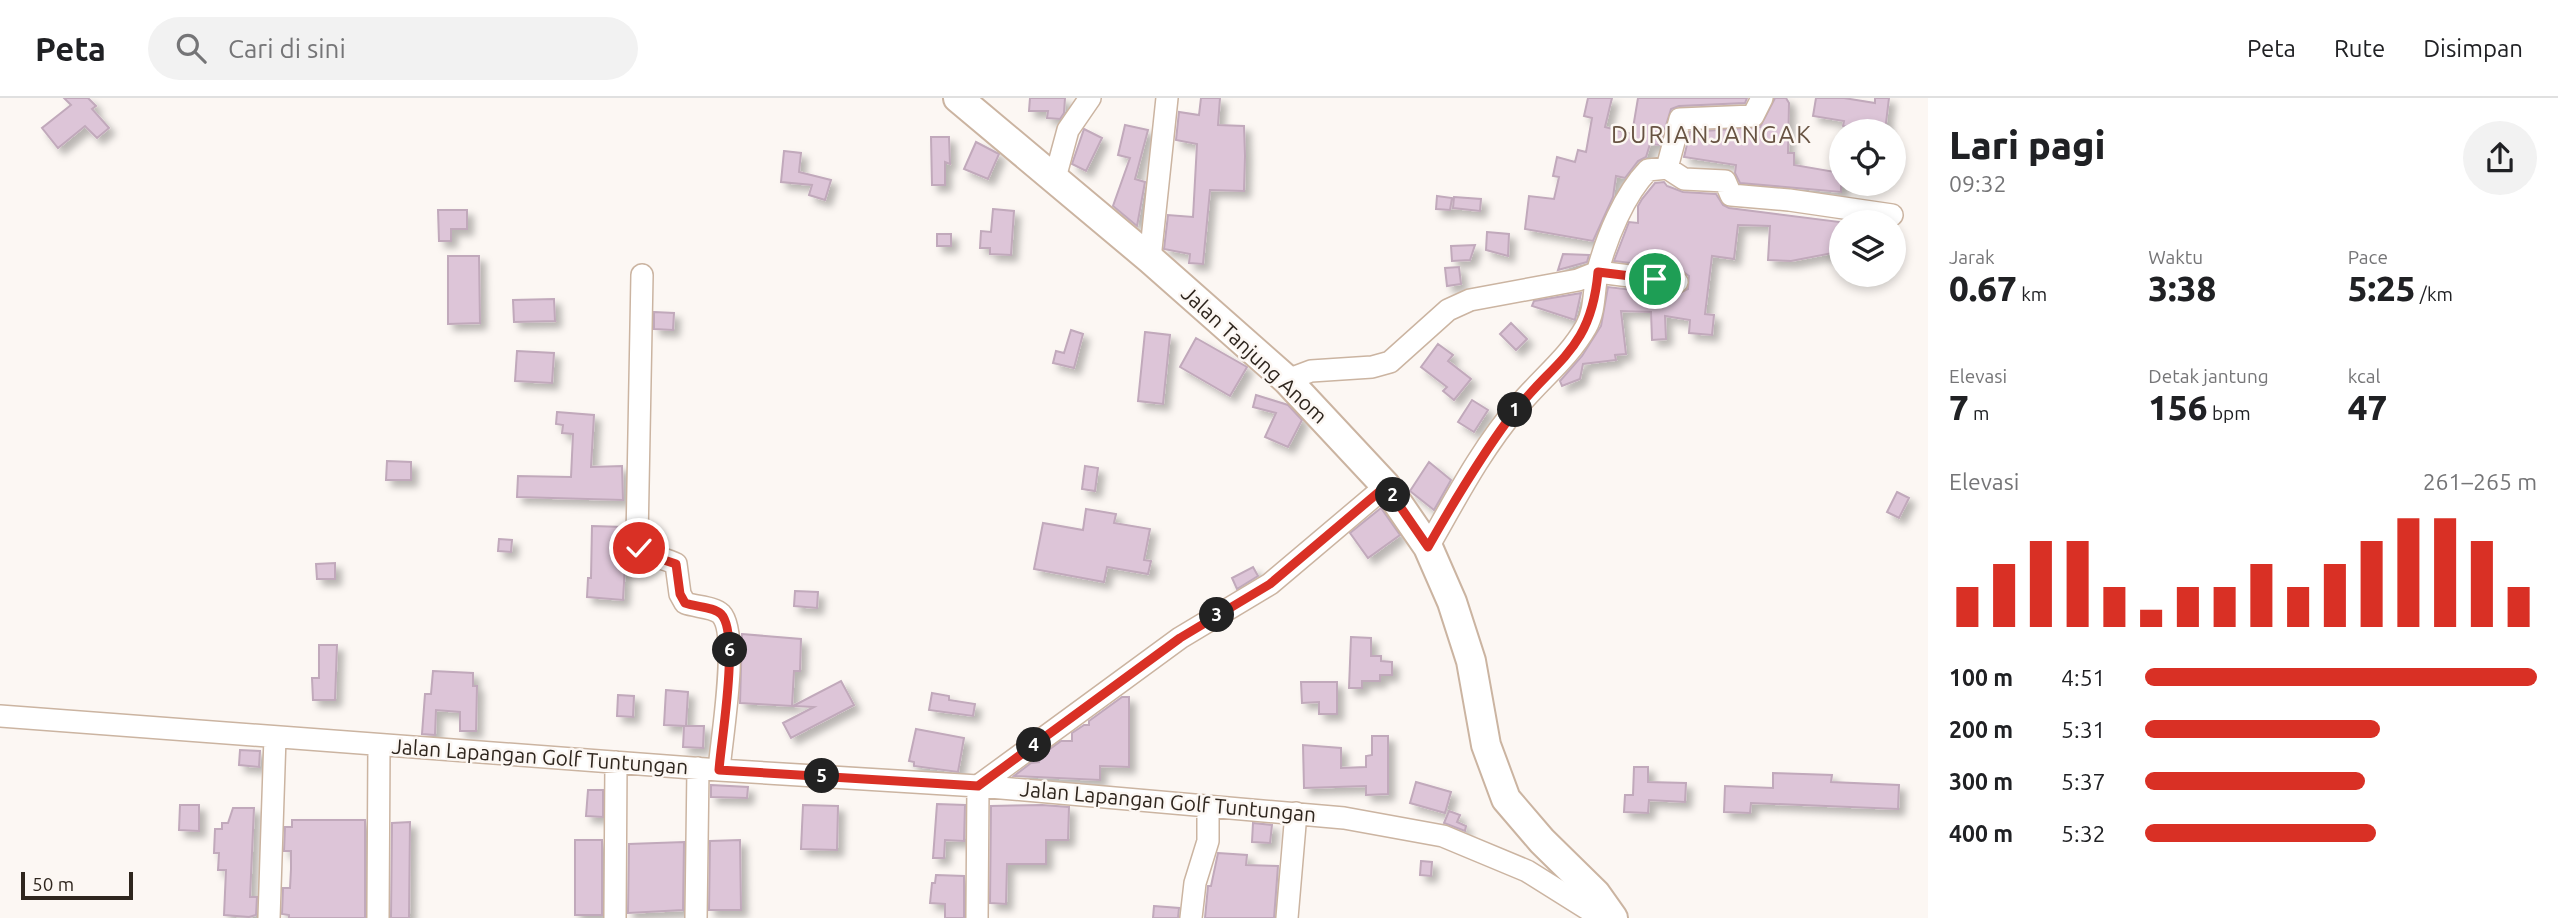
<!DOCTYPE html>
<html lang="id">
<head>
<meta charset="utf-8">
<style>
  body { margin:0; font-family:Ubuntu,sans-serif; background:#f2f2f2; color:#202124; height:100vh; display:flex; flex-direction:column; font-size:26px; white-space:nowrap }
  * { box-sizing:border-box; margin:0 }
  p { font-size:23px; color:#757577 }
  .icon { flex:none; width:38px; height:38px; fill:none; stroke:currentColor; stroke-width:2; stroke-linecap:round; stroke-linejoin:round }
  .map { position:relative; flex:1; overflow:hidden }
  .drawer { display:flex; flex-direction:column; background:#fff; width:630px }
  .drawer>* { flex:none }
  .tools { position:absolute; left:1829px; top:21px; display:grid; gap:14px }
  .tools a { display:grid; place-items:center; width:77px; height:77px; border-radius:50%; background:#fff; box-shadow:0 4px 10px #0003; font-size:35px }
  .scale { position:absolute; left:21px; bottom:18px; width:112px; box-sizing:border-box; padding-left:7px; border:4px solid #2f261e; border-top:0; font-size:19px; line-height:24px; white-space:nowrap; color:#2f261e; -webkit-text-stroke:5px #fcf7f3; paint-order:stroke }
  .pin { position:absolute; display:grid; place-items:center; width:60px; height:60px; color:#fff; margin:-30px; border:4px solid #fff; border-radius:50%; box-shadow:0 2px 7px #0007 }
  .km { position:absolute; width:35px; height:35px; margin:-18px; border-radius:50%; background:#222; color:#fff; font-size:19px; line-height:35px; text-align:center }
  .round { display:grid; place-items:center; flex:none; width:74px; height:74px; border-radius:37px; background:#f2f2f2 }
  .headline { display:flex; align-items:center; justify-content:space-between; height:119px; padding:0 21px }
  h1 { font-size:38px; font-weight:800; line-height:52px }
  .stats { display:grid; grid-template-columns:repeat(3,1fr); gap:10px; height:119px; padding:7px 21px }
  .stats div { display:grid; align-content:center }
  .stats b { font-size:35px; font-weight:800 }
  .stats small { font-size:19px; font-weight:400 }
  .stats p { font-size:19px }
  .chart { height:196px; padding:14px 21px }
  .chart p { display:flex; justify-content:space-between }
  .chart svg { width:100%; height:126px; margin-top:7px; stroke:#d93025; stroke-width:6 }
  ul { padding:0 21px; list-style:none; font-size:23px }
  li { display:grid; grid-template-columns:112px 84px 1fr; align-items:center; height:52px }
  li i { height:18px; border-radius:9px; background:#d93025 }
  header { display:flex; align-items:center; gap:42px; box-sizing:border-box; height:98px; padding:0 35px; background:#fff; border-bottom:2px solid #e0e0e0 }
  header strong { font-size:33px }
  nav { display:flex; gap:38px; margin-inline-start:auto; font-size:24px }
  .search { width:490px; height:63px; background:#f2f2f2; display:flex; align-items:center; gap:18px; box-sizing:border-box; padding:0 24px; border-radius:38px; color:#757577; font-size:26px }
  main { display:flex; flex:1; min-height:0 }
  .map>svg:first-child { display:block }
</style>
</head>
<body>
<header>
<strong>Peta</strong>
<div class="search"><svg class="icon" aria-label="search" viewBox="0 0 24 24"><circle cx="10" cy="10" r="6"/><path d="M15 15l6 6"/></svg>Cari di sini</div>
<nav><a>Peta</a><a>Rute</a><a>Disimpan</a></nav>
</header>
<main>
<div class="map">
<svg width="1928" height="820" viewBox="0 0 1928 820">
  <defs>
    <filter id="shadow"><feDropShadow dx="6" dy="6" stdDeviation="3.5" flood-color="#0004"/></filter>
  </defs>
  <rect width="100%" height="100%" fill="#fcf7f3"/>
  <path fill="#ddc5d8" stroke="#c1a9bb" stroke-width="2" filter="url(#shadow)" d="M64 0H88L96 8 92 11 109 30 97 40 85 28 58 50 42 30 71 7Z
    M1030 0H1065L1064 15 1060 21 1047 20 1048 13H1029Z
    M1201 0H1220L1218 27 1244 28 1245 58 1244 93 1210 92 1203 166 1189 165 1190 156 1164 151 1168 117 1193 119 1197 46 1176 42 1179 14 1199 17Z
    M1588 0H1612L1605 29 1632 36 1638 0H1747L1745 5 1679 8 1671 11 1660 47 1650 46 1646 59 1638 63 1625 80 1616 78 1613 99 1593 143 1525 131 1529 98 1554 101 1559 79 1553 78 1557 59 1575 64 1578 52 1586 54 1592 20 1584 18Z
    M1775 0H1786L1789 5 1788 55H1794V67L1841 75V94L1740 85 1735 75 1736 67 1684 59 1690 34 1760 29Z
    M1816 0H1844L1875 5V0H1889L1885 33 1843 28 1844 23 1813 18Z
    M1125 27 1148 32 1135 81 1145 84 1137 128 1113 108 1130 60 1118 57Z
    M1084 31 1102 40 1086 73 1072 66Z
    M931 39H949L950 66 945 64V87H932Z
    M976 44 999 56 988 81 964 71Z
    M784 53 801 55 799 74 831 82 825 102 809 97 812 87 781 84Z
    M1664 84 1667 88 1683 94 1716 96 1723 107 1729 110 1840 124 1838 154 1791 163 1768 162 1770 128 1738 127 1734 161 1712 158 1705 216 1714 217 1712 237 1689 235 1690 222 1665 218 1666 241 1652 242 1651 214 1621 213 1626 256 1615 257 1616 262 1583 266 1580 281 1562 288 1560 283 1582 258 1601 228 1608 189 1675 197 1688 191 1689 178 1679 171 1614 163 1629 124 1638 125V108L1642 101 1655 85Z
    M1437 98 1452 100 1450 112 1436 111Z
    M1454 99 1481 101 1480 113 1453 110Z
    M993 111 1014 113 1011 157 990 156V150H980L981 133 991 134Z
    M438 112H467V131H451V143H439Z
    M1487 134 1509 136 1508 158 1486 152Z
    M937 136H951V148H937Z
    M1475 147 1470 162 1452 163 1451 148Z
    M1563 156 1589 157 1587 164 1558 172Z
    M448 158H479L480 225 448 226Z
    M1459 169 1461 186 1447 188 1445 170Z
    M1581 195 1575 222 1532 208 1534 203Z
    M554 201 555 223 514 224 513 202Z
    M654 214 674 215 673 232 654 231Z
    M1511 225 1527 241 1516 252 1500 236Z
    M1071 232 1083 236 1074 270 1053 265 1056 253 1064 255Z
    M1145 234 1170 237 1163 306 1138 303Z
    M1196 240 1247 269 1230 298 1180 269Z
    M1438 246 1453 257 1448 263 1471 281 1454 302 1443 293 1447 289 1421 269Z
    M517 253 554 255 552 285 515 283Z
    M1256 297 1288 307 1302 322 1288 349 1265 339 1276 315 1253 309Z
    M1472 302 1488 312 1474 334 1458 324Z
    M557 314 594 317 591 369 622 368 623 402 517 399 518 378 571 379 573 336 562 335 563 327 556 326Z
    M387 363 411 364V382H386Z
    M1429 364 1451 382 1434 412 1410 393Z
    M1085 368 1098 370 1095 393 1082 391Z
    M1897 394 1909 400 1899 420 1887 414Z
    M1381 410 1400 437 1368 460 1350 435Z
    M1086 411 1116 416 1114 425 1150 431 1144 462 1151 463 1148 476 1107 469 1104 484 1034 471 1043 425 1083 432Z
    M592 428 624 429 625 445 632 460V467H625L623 502 587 499 588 480H591Z
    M499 441 512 442 511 454 498 453Z
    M335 465V481H317L316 466Z
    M1253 469 1258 478 1237 491 1232 480Z
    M795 493 818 494 817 510 794 508Z
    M742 536 801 541 800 573H794L792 608 740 605Z
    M1351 539 1371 540V558H1381V563L1392 564V577H1380V583H1362V590H1349Z
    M319 547H337L335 602H313L312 580H319Z
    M433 573 473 575V588H477L476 633H460V614L436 612 435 637 422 636 425 596H431Z
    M841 583 854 607 791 640 783 625 814 609 793 608Z
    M1301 584H1337V616H1319V604L1302 605Z
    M666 592 688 594 686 628H704L703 650 683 649 684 628 664 627Z
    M932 595 949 598V602L975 606 973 618 929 612Z
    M618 597 634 598 633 619 617 618Z
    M1122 599H1129V669L1100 668V682L1014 678 1031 665 1039 664V659L1061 643H1072V635L1084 627H1089V623Z
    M916 631 964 640 958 674 914 668V664L909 663Z
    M1372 638H1388V696L1366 697V688L1304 690 1303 647 1341 650V670L1366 669V658L1372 657Z
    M240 652 260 653 259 669 239 667Z
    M1634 669H1648V684L1686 685 1685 704 1649 702 1648 715 1624 714 1625 697H1633Z
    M1773 675 1832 677 1831 684 1899 687 1898 711 1751 705 1750 715 1724 714 1725 688 1773 690Z
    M1416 684 1451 694 1445 715 1410 705Z
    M711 687 748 689 747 700 711 699Z
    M588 692H603V719L586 718Z
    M937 706 965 707 964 743 945 742 944 760H933Z
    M180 707H199V733L179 732Z
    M803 707 838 708 837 752 801 751Z
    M1042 707 1069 709 1068 742H1046V766H1007L1006 806 990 805 991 708Z
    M233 710H254L250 799H257L256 817 249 819 224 817 226 772H218L219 755H214L215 731H222V725H228Z
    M1449 713 1460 717 1457 724 1466 728 1465 733 1444 725Z
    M292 722H365V820H289V817L282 816 283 790H290L291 771V753H284L285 729H292Z
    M410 724 409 820H391L392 725Z
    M1253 725 1272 727 1270 745 1252 744Z
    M575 742H602V817H575Z
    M740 742 741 812H709L710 743Z
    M684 744 683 812 628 815 629 746Z
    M1218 755 1247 757 1246 767 1278 768 1274 820H1205L1208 788H1211Z
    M1421 763 1432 764 1431 778 1420 777Z
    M936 777 964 778V820H945V806L930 805 932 785H935Z
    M1154 808 1179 810 1178 820H1153Z"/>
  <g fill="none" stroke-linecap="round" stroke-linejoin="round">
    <defs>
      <path id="minor" d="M1667 70 1680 21 1753 18 1762 0
        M1055 80 1068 32 1090 0
        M1150 161 1167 0
        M642 177 637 441C641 461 660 457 676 466L680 496 685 505C696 509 714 509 721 516 740 536 721 643 719 672
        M1287 282 1311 273 1372 269 1390 264 1448 212 1470 202 1578 182 1598 174 1677 184
        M1428 449C1456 400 1483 348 1520 306 1543 279 1569 259 1586 229 1596 211 1593 191 1598 172 1607 139 1624 97 1648 72L1667 70 1684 81 1725 83 1731 97 1789 102 1892 117
        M0 618 719 672 978 688 1344 720 1443 738 1527 773 1602 820
        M269 820 275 639
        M378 820 379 647
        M615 820 616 664
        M696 820 698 670
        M977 820 978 688 1180 540 1270 486 1386 388
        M1191 820 1195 785 1208 743V709
        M1287 820 1296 715"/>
      <path id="major" d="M958 0 1150 161 1287 282 1386 388 1428 449 1452 504 1471 563 1486 647 1506 701 1542 743 1596 796 1613 820"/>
    </defs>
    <use href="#minor" stroke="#cbb4a1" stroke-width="24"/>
    <use href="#major" stroke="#cbb4a1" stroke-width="32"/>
    <use href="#minor" stroke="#fff" stroke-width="21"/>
    <use href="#major" stroke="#fff" stroke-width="28"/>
  </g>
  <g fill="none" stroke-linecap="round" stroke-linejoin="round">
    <defs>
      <path id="route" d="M639 450 646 456 676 466 680 496 685 505C696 509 714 509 721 516 740 535 721 643 719 672L978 688 1180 540 1270 486 1386 388 1428 449C1453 405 1478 363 1508 322 1551 263 1591 256 1598 174L1655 181"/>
    </defs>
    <use href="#route" stroke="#fff" stroke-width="14"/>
    <use href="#route" stroke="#d93025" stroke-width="9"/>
  </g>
  <g text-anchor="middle" stroke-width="5" stroke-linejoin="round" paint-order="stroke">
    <g font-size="21" fill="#2f261e" stroke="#fcf7f3">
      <text transform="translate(1254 257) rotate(43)" y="7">Jalan Tanjung Anom</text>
      <text transform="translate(540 659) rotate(4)" y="7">Jalan Lapangan Golf Tuntungan</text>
      <text transform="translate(1168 704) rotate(5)" y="7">Jalan Lapangan Golf Tuntungan</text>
    </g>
    <g font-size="24" letter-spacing="2" fill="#675342" stroke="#fcf7f3">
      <text x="1712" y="45">DURIANJANGAK</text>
    </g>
  </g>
</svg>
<div class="tools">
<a><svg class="icon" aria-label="locate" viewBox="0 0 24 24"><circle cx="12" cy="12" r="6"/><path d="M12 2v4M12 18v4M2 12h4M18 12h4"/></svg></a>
<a><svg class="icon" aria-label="layers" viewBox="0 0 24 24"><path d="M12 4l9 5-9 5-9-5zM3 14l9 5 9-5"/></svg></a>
</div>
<div class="scale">50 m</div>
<div class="pin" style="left:1655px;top:181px;background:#1e9e55"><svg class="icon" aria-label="arrive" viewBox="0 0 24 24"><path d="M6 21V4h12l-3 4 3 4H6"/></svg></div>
<div class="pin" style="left:639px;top:450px;background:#d93025"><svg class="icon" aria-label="check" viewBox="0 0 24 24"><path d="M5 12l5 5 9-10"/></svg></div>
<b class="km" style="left:1515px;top:312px">1</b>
<b class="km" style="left:1393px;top:397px">2</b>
<b class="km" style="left:1217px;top:517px">3</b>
<b class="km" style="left:1034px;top:647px">4</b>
<b class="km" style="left:822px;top:678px">5</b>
<b class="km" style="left:730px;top:552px">6</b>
</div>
<section class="drawer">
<div class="headline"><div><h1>Lari pagi</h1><p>09:32</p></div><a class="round"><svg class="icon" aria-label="share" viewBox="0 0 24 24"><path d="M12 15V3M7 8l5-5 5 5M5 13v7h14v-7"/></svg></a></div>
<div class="stats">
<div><p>Jarak</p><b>0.67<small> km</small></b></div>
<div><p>Waktu</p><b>3:38</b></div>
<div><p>Pace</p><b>5:25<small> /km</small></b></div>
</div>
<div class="stats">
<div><p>Elevasi</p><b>7<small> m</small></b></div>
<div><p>Detak jantung</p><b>156<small> bpm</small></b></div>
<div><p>kcal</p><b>47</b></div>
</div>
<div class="chart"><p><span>Elevasi</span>261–265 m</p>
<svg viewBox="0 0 160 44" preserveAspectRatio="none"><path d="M5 44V30M15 44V22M25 44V14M35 44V14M45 44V30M55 44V38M65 44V30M75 44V30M85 44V22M95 44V30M105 44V22M115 44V14M125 44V6M135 44V6M145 44V14M155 44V30"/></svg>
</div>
<ul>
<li><b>100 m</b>4:51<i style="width:100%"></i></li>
<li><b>200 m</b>5:31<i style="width:60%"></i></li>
<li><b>300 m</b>5:37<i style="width:56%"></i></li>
<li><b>400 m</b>5:32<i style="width:59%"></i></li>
</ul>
</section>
</main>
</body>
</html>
